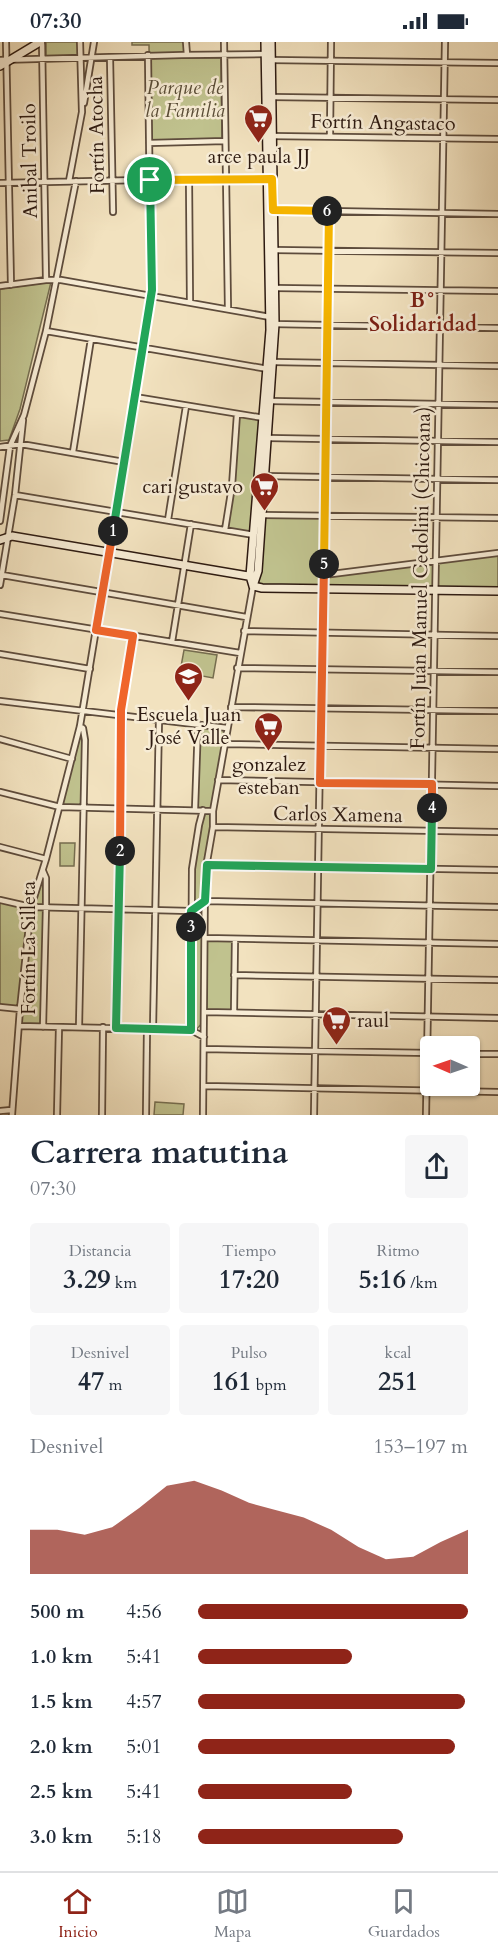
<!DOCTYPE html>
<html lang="es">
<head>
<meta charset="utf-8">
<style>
  body { margin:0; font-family:Cardo,serif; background:#f6f6f7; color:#1f2937; height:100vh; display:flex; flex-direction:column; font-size:22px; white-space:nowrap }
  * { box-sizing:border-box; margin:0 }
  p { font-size:20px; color:#747a83 }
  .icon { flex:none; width:33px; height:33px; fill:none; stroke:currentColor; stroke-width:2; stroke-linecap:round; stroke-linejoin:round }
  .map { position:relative; height:1073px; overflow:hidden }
  .side { display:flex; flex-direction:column; background:#fff; flex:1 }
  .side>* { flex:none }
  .needle { width:39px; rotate:272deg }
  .controls { position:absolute; left:420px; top:994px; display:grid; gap:12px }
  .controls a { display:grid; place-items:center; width:60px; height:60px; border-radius:6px; background:#fff; box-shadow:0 2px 4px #0004; font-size:30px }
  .pin { position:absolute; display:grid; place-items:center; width:51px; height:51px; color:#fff; margin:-26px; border:3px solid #fff; border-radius:50%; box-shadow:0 2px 6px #0007 }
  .km { position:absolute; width:30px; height:30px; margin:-15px; border-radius:50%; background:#222; color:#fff; font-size:16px; line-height:30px; text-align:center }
  .round { display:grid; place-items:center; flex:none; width:63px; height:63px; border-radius:6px; background:#f6f6f7 }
  .summary { display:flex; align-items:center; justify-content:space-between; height:102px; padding:0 30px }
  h1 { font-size:33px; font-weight:700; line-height:45px }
  .metrics { display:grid; grid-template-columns:repeat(3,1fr); gap:9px; height:102px; padding:6px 30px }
  .metrics div { display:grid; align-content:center; border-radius:6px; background:#f6f6f7; text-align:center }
  .metrics b { font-size:26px; font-weight:700 }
  .metrics small { font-size:16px; font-weight:400 }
  .metrics p { font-size:16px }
  .chart { height:168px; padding:12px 30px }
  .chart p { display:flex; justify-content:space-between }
  .chart svg { width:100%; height:108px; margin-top:6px; fill:#8f2418; opacity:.7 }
  ul { padding:0 30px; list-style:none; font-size:20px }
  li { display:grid; grid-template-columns:96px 72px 1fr; align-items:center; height:45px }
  li i { height:15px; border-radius:8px; background:#8f2418 }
  .status { display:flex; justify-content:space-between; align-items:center; height:42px; padding:0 30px; background:#fff; direction:ltr }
  .status svg { height:16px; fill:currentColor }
  .dock { display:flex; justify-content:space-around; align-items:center; height:84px; border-top:2px solid #e0e1e3; background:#fff; font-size:16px; color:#747a83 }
  .dock a { display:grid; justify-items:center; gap:3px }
  .dock .on { color:#8f2418 }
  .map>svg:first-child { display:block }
</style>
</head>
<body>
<div class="status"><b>07:30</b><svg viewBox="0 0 49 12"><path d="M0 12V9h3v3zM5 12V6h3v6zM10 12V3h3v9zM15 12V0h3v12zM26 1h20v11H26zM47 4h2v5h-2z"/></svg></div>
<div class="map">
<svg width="498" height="1073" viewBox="0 0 498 1073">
  <rect width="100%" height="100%" fill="#f2e2bf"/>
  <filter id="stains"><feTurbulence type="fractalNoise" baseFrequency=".00333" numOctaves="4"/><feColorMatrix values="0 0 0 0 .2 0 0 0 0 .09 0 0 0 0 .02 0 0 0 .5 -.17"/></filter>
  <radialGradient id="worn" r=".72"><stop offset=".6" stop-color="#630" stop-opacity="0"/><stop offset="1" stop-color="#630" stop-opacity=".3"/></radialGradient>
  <path fill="#c0c28e" stroke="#766e50" stroke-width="1.5" d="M46 0H79V15H46Z
    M132 0H184V16H221L222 97 150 98 149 3H132Z
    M51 240 20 367 9 398 0 399V247Z
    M237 372 263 375 254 493 225 488Z
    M263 473H324V547L256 543Z
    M498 512V547L437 546 438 520Z
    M434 520V547L325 545V534Z
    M184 608 217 613 213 636 180 630Z
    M198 682 227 686 205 831 204 979 195 989 191 988 192 827 203 768 195 767Z
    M80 684 84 690 85 765H60Z
    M60 801H75L74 824H60Z
    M43 828 46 836 43 985 19 984 21 967 0 965V858L31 865Z
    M206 897 234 898 233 969H205Z
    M155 1060 184 1062 183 1073H154Z"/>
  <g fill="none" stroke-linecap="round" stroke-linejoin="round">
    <defs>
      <path id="street" d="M6 0 11 243
        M42 0 46 238
        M186 0 187 13
        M224 0 228 267
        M110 15 113 170
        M0 18 182 13 267 12
        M271 18 498 21
        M272 55 498 58
        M84 61 94 0
        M270 94 498 97
        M330 94 331 0
        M149 101 225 99
        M189 137 190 260
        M69 139 82 70 80 0
        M0 141 189 137H270
        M273 168 498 172
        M274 208 498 211
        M0 244 46 238H61L270 275
        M275 246 498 249
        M272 282 498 286
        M46 289 268 327
        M274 320 498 324
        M135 355 264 376
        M271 359 498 363
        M268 396 498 400
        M0 405 21 402 124 420
        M73 410 91 297
        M264 434 498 438
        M15 453 254 493
        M263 473 498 476
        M168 478 186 364
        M0 479 10 404 24 373 46 289 76 139
        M225 488 232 444 237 372
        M2 533 246 575
        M324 533 498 511
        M0 543 15 453 23 378
        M0 572 240 611
        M244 589 498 594
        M172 600 191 482
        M0 612 90 627
        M237 626 498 630
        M0 659 227 686
        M231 665 498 669
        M0 697 72 717
        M224 702 498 707
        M218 738 498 744
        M0 750 60 765 213 769
        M195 767 198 682
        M213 785 498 790
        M0 805 46 817
        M207 823 498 828
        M0 858 31 865 191 869 199 873 203 881
        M191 869 205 859 498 865
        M205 896 498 902
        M234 933 498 938
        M0 965 20 967
        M204 970 498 976
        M234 970 235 897
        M19 984 191 988 204 995
        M43 985 46 865V836L43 829
        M79 985 85 698 83 686 80 684
        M116 986 123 679 121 668 133 594
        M153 986 159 678
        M191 988 192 827 199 783 203 768
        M204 1007 430 1011
        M470 1012H498
        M204 1044 498 1050
        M0 1069 11 1068
        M12 1073 20 967 31 865 46 817 80 684 151 254 148 13
        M57 1073 59 985
        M102 1073 103 985
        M146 1073 147 986
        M203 1073 205 831 213 785V769L253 544
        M314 1073 329 169
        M426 1073 445 0"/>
      <path id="secondary" d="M0 24 40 0
        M0 498 12 494 254 535
        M253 544 258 529 275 282 271 0
        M253 544 250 534 270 288 265 0
        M253 544 262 546 498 549"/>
    </defs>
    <use href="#street" stroke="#5e4c3c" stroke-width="8"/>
    <use href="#secondary" stroke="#2d1a11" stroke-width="10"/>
    <use href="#street" stroke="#f7ecd5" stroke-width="4.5"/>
    <use href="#secondary" stroke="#f7ecd5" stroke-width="7"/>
  </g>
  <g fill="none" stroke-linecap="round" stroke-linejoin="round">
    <defs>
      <path id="split-1" d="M113 489 152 248 150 138"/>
      <path id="split-2" d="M113 489 96 588 133 594 121 668 120 809"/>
      <path id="split-3" d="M120 809 116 986 191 988V885"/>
      <path id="split-4" d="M191 885V869L205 859 207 823 431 827 432 766"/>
      <path id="split-5" d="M324 522 320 741 432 742V766"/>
      <path id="split-6" d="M324 522 329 169H327"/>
      <path id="split-7" d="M150 138 272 137 273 168 327 169"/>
    </defs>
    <use href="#split-1" stroke="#fff" stroke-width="12"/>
    <use href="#split-2" stroke="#fff" stroke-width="12"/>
    <use href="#split-3" stroke="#fff" stroke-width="12"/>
    <use href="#split-4" stroke="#fff" stroke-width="12"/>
    <use href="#split-5" stroke="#fff" stroke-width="12"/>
    <use href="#split-6" stroke="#fff" stroke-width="12"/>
    <use href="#split-7" stroke="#fff" stroke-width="12"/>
    <use href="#split-1" stroke="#22a559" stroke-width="8"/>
    <use href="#split-2" stroke="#f0652b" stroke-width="8"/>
    <use href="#split-3" stroke="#22a559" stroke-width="8"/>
    <use href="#split-4" stroke="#22a559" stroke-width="8"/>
    <use href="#split-5" stroke="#f0652b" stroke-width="8"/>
    <use href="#split-6" stroke="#f5b400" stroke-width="8"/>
    <use href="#split-7" stroke="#f5b400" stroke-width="8"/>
  </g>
  <defs>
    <symbol id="supermarket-pin" viewBox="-11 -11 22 30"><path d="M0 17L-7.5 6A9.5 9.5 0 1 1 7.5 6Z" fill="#8f2418" stroke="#f7ecd5"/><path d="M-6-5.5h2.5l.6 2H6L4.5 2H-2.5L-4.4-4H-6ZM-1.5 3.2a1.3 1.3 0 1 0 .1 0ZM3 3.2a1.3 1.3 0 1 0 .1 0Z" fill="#fff"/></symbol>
    <symbol id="school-pin" viewBox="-11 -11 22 30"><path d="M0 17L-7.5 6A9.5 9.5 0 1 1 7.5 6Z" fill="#8f2418" stroke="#f7ecd5"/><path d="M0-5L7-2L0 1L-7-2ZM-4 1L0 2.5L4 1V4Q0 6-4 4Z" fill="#fff"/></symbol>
  </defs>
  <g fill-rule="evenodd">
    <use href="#supermarket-pin" x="242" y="60" width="33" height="45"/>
    <use href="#supermarket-pin" x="248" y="428" width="33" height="45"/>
    <use href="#school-pin" x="172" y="618" width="33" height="45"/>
    <use href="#supermarket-pin" x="252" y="668" width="33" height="45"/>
    <use href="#supermarket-pin" x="320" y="962" width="33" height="45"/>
  </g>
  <g text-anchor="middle" stroke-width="5" stroke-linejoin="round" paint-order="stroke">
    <g font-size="20" font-style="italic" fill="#594c36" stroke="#f7ecd5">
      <text x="185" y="52">Parque de<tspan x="185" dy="23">la Familia</tspan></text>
    </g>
    <g font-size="20" fill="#2d1a11" stroke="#f7ecd5">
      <text transform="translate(383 80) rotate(1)" y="7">Fortín Angastaco</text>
      <text transform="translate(96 93) rotate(-91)" y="7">Fortín Atocha</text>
      <text transform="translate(29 119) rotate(-91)" y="7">Anibal Troilo</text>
      <text transform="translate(420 536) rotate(-89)" y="7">Fortín Juan Manuel Cedolini (Chicoana)</text>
      <text transform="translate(338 772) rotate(1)" y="7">Carlos Xamena</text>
      <text transform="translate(28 906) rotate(-90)" y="7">Fortín La Silleta</text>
    </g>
    <g font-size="20" fill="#2d1a11" stroke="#f7ecd5">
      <text x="259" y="121">arce paula JJ</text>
      <text x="243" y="451" text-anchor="end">cari gustavo</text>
      <text x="189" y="679">Escuela Juan<tspan x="189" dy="23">José Valle</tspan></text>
      <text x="269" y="729">gonzalez<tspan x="269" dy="23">esteban</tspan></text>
      <text x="357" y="985" text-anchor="start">raul</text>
    </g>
    <g font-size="21" font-weight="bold" fill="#7a1f14" stroke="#f7ecd5">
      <text x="423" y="265">B°<tspan x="423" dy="24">Solidaridad</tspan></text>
    </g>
  </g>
  <rect width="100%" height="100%" filter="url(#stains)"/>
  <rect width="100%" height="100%" fill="url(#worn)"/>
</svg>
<div class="controls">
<a><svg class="needle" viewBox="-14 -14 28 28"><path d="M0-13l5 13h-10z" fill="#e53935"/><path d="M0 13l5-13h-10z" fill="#747a83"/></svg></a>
</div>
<div class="pin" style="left:150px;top:138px;background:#1e9e55"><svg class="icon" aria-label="arrive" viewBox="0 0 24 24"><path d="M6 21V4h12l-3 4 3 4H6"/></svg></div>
<b class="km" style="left:113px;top:489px">1</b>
<b class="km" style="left:120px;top:809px">2</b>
<b class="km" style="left:191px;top:885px">3</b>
<b class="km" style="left:432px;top:766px">4</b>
<b class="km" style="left:324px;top:522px">5</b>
<b class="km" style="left:327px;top:169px">6</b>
</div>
<section class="side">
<div class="summary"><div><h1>Carrera matutina</h1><p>07:30</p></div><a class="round"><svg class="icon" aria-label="share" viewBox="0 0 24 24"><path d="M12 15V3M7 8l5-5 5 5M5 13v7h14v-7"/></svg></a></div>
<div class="metrics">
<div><p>Distancia</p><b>3.29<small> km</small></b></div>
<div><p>Tiempo</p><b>17:20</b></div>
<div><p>Ritmo</p><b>5:16<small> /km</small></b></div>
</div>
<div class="metrics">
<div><p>Desnivel</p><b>47<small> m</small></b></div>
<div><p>Pulso</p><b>161<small> bpm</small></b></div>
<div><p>kcal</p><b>251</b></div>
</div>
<div class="chart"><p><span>Desnivel</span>153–197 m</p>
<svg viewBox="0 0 160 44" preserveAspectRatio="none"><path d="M0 44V26L10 26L20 28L30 25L40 17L50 8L60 6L70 10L80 15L90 18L100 21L110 26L120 33L130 38L140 37L150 31L160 26V44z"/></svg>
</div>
<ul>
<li><b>500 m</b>4:56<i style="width:100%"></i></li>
<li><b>1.0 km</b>5:41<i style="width:57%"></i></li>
<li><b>1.5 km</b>4:57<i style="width:99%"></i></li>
<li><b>2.0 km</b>5:01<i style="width:95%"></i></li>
<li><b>2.5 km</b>5:41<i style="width:57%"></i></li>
<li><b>3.0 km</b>5:18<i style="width:76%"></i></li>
</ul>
</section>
<nav class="dock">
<a class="on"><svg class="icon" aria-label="home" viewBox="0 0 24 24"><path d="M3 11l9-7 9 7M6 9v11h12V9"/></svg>Inicio</a>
<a><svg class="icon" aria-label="map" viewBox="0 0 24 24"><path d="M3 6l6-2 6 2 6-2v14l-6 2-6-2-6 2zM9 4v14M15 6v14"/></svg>Mapa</a>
<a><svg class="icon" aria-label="saved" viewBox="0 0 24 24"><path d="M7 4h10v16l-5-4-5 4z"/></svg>Guardados</a>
</nav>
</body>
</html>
